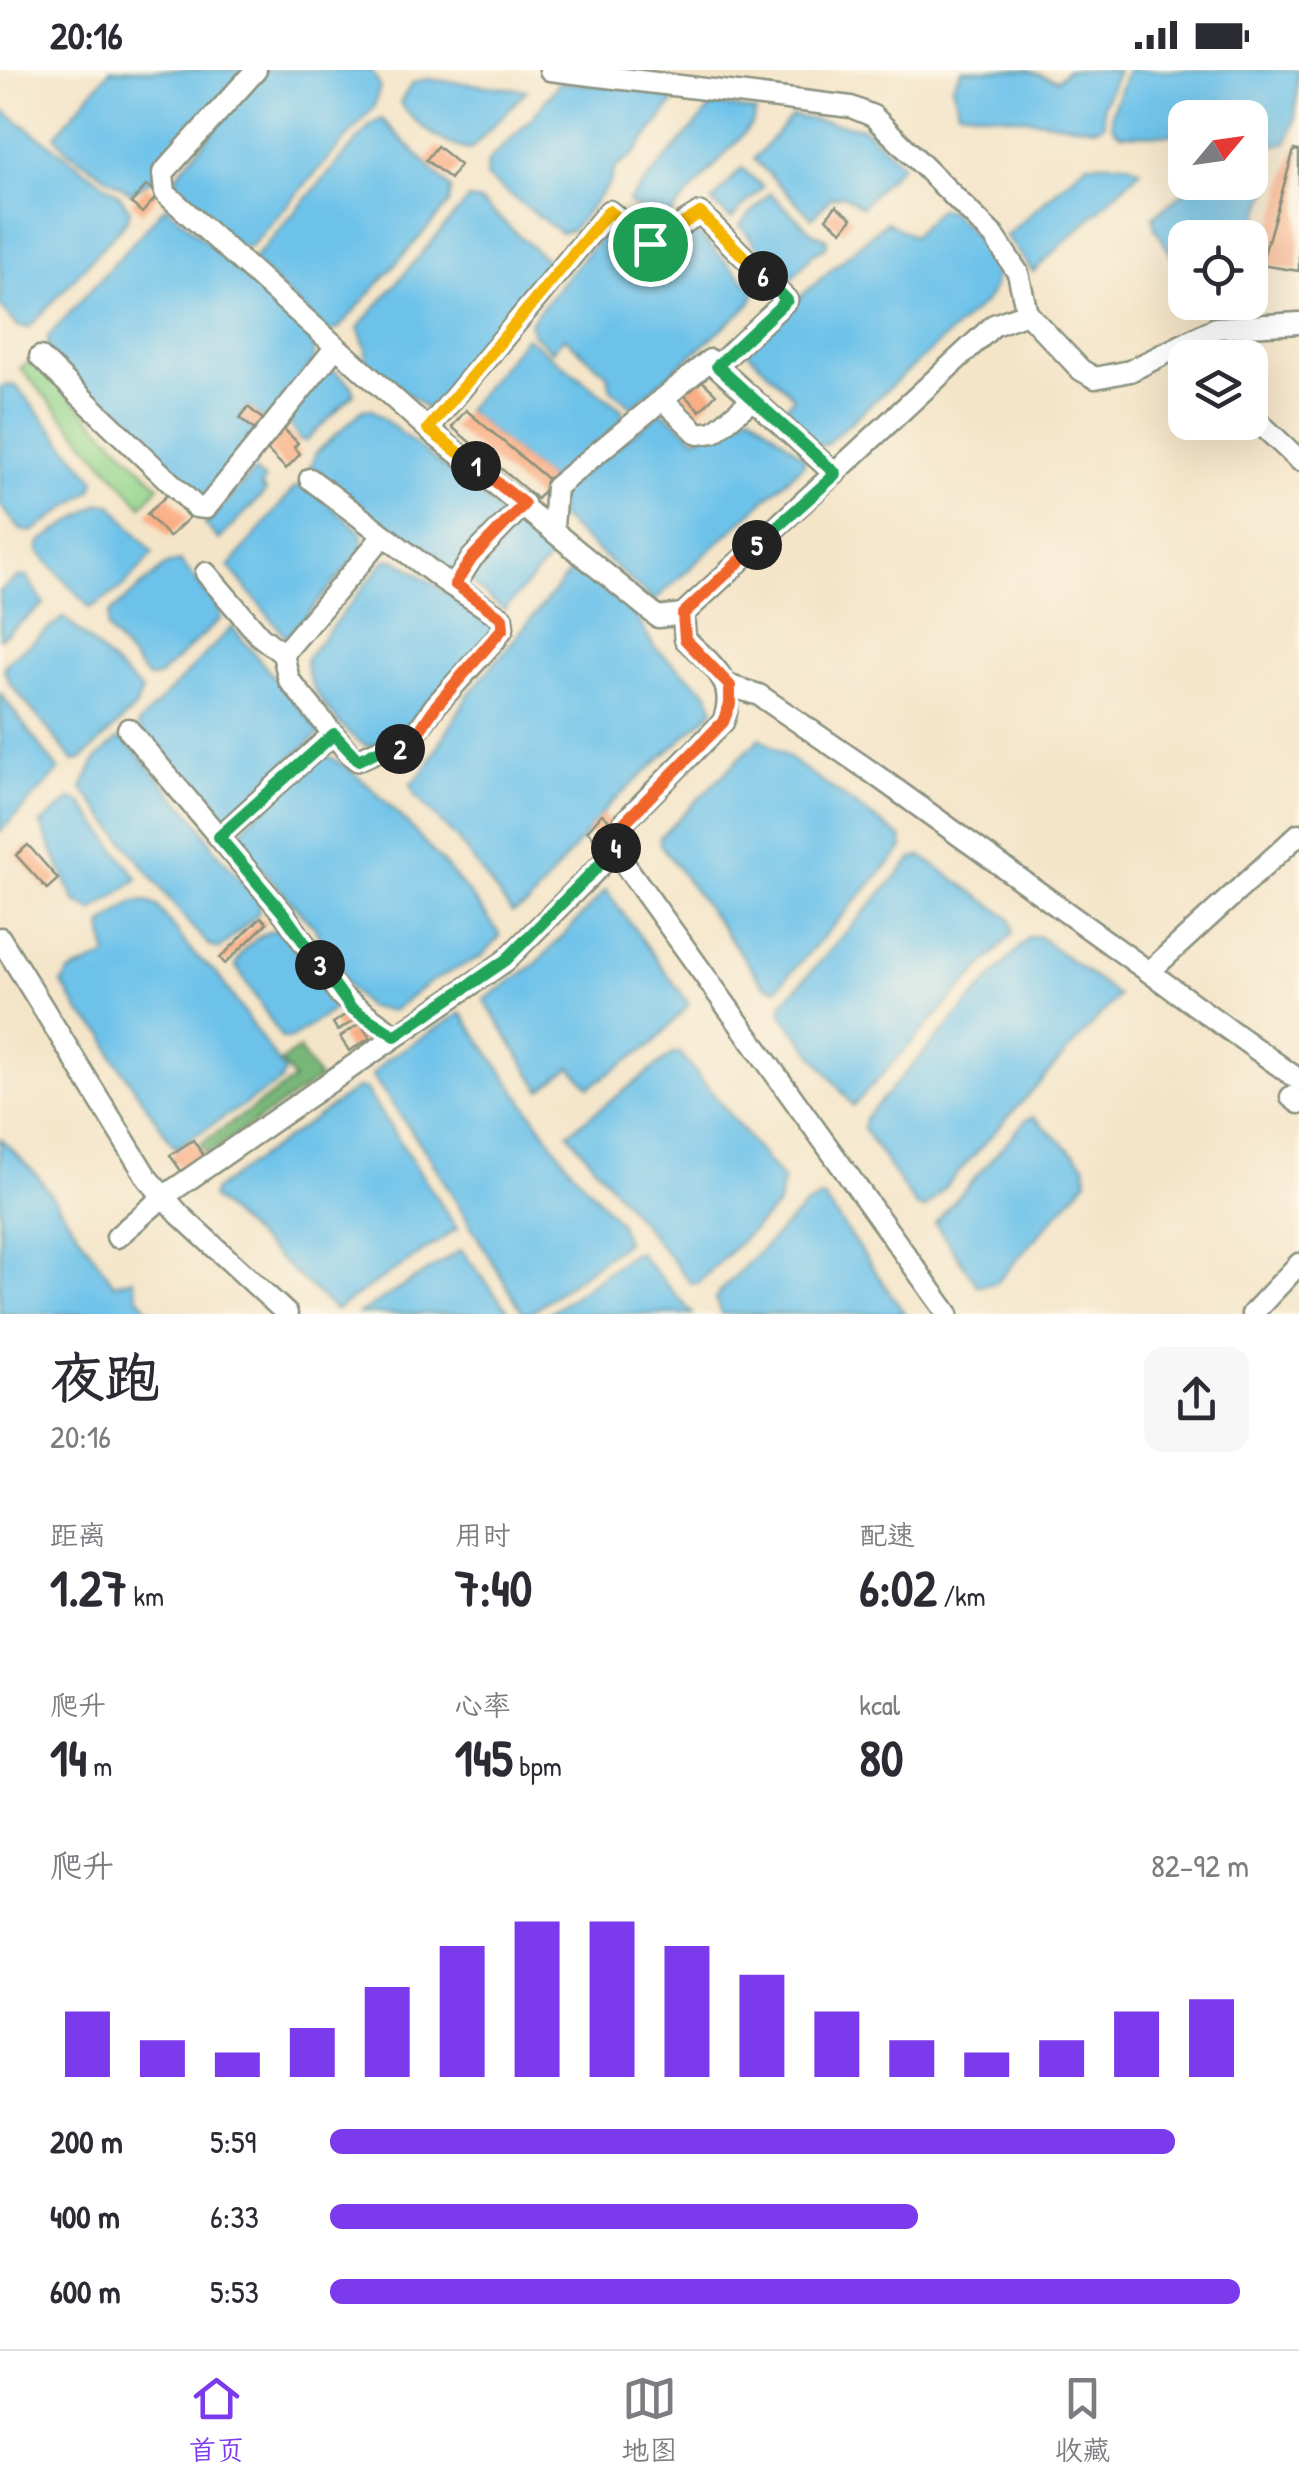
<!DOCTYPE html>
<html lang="zh">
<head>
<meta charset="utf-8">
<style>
  body { margin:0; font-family:"Patrick Hand","LXGW WenKai TC",sans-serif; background:#f7f7f7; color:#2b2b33; height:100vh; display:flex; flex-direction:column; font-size:38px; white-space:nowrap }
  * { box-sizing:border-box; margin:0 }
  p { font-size:32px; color:#7c7c81 }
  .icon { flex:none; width:55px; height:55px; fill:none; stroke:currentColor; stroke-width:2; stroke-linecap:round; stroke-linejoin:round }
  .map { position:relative; height:1244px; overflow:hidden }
  .details { display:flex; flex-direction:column; background:#fff; flex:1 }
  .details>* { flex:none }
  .needle { width:65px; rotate:61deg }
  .controls { position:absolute; left:1168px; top:30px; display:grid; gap:20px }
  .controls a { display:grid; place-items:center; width:100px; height:100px; border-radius:20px; background:#fff; box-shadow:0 10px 40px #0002; font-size:50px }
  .pin { position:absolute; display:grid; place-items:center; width:85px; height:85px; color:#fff; margin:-42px; border:5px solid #fff; border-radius:50%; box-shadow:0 2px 10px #0007 }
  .km { position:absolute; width:50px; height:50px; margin:-25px; border-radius:50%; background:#222; color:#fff; font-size:28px; line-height:50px; text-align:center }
  .round { display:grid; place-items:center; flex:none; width:105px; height:105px; border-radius:20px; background:#f7f7f7 }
  .headline { display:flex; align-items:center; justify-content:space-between; height:170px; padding:0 50px }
  h1 { font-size:55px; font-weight:800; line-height:75px }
  .figures { display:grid; grid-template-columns:repeat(3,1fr); gap:15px; height:170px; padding:10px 50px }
  .figures div { display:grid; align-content:center }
  .figures b { font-size:50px; font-weight:800 }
  .figures small { font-size:28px; font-weight:400 }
  .figures p { font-size:28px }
  .chart { height:280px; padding:20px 50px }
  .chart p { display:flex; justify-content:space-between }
  .chart svg { width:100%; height:180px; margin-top:10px; stroke:#7c3aed; stroke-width:6 }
  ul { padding:0 50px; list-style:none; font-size:32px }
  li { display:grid; grid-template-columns:160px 120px 1fr; align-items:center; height:75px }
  li i { height:25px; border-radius:12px; background:#7c3aed }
  .status { display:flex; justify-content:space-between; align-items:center; height:70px; padding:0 50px; background:#fff; direction:ltr }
  .status svg { height:28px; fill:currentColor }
  .tab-bar { display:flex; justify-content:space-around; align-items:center; height:140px; border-top:2px solid #e1e1e2; background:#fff; font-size:28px; color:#7c7c81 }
  .tab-bar a { display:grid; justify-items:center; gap:5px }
  .tab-bar .on { color:#7c3aed }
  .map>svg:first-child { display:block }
</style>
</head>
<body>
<div class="status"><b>20:16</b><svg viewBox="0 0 49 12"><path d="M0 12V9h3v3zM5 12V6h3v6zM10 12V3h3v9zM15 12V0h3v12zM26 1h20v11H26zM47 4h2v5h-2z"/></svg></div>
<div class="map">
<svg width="1299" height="1244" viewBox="0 0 1299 1244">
  <rect width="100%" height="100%" fill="#fcf5e5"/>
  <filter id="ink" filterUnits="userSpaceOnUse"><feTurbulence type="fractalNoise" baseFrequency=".01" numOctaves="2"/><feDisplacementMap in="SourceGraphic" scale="20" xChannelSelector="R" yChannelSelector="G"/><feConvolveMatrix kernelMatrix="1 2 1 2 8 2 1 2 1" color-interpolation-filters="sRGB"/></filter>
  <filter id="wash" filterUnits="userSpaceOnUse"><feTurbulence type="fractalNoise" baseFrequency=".0048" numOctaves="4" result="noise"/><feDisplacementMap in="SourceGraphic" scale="40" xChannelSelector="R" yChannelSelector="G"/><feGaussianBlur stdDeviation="2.25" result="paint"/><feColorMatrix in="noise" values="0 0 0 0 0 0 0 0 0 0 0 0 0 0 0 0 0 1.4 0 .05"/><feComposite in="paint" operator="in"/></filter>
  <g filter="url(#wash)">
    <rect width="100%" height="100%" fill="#f4e5c9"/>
    <path fill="#95d68e" stroke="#5a8a61" stroke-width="2.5" d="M29 292 38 295 159 416 142 436 20 298Z"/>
    <path fill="#78b779" stroke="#4c7a56" stroke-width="2.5" d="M299 979 319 1009 207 1085 200 1074 294 1010 281 991Z"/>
    <path fill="#6dc2ea" stroke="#46808f" stroke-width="2.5" d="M110 0H245L153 108 131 123 68 81 55 66Z
      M264 0H371L380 16 374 37 250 177H239L177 120 176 106Z
      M962 0H1026L1057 10 1067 0H1118L1103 36 1104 54 1096 58 958 40 953 15Z
      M1127 0H1298L1295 50 1287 72 1268 77 1250 74V48H1185V65L1120 64 1112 56V42Z
      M426 9 527 20 470 80C443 75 416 55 400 33L412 13Z
      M560 12 656 20 674 31 633 85 615 98 610 113 572 160 561 163 486 107 488 91 532 48Z
      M714 34 756 42 752 54 661 155 628 132Z
      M0 38 118 124 130 140 127 150 29 258 18 256 0 236Z
      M792 46 863 58 902 94 861 137 844 125 831 127 812 148 754 89Z
      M382 49 451 119 449 134 338 259 327 262 252 191 371 55Z
      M1087 93H1126L1141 100 1033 202 1006 166Z
      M1250 93 1270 101 1271 114 1250 168H1185V207L1155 158 1153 147 1195 113 1250 112Z
      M742 98 763 117 731 149 712 132Z
      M770 123 810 161 827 169 826 177 815 182 791 209 779 205 740 155Z
      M468 129 480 131 550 193V204L431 342 366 292V278L358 258Z
      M166 136 314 268V291L265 351 248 337 240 347 257 362 204 432 48 281V267Z
      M939 139 949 140C975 167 1013 194 986 231L825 375H816L780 344 794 327 743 277 886 152 913 166Z
      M611 154 644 181 688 154 755 221 750 234 632 337 611 319 607 304 564 267 552 281 533 264 530 252Z
      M526 267 622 340 623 356 551 412 466 340Z
      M332 299 352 316 354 324 306 371H301L287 351 322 303Z
      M5 315 16 316 95 410 92 420 32 462 21 460 0 435V318Z
      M371 339 502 444 450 506 310 400 315 384 363 340Z
      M662 341 696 368 751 343 804 387V394L654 531 559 447 558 423Z
      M254 401 265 410 261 417 266 421 219 470 205 455Z
      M295 417 310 418 362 463V480L287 568 229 497Z
      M99 434H111L153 483 123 517 90 538 38 481 40 472Z
      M515 452 525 454 555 483 504 540 470 512 468 503Z
      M386 489 398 491 498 555 401 671 390 666 369 677C345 666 304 617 306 589Z
      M180 491 219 538 221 548 158 607 148 608 107 559 109 544 166 495Z
      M580 497 610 526 629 536 655 578 708 623 714 640 609 735 528 835 512 843 458 770 415 725 411 714 424 701 469 624 571 501Z
      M18 507H27L44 534 0 569V521Z
      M64 547 142 621 135 638 82 689 74 691 10 613 4 599 8 591Z
      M232 557 320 663 225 749 216 747 142 666 138 654Z
      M0 623 59 701 0 762Z
      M760 668 901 767 903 778 776 919 764 915 660 774V767Z
      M117 670H125L198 752 215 780 260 832 258 844 219 879 209 875 190 855 82 718 96 689Z
      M321 685C353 684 482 833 500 866L482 886 430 912 392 941 367 937 348 916 314 857 242 777 239 767 247 753Z
      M71 729 81 732 138 809 93 841 75 831 41 754Z
      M921 786 1010 848 1013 863 853 1036 782 944 783 933 912 789Z
      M606 820 689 934 654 973 589 1017 571 997 541 1020 484 930 537 893Z
      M146 831 157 836 194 884 217 904 285 1002 280 1012 175 1078 112 985 105 965 80 943 62 913 69 903 107 886 102 855 134 832Z
      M280 859 335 933 331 941 290 969 282 968 236 896C241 878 262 861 280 859Z
      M1038 866 1118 926 925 1139 916 1136 863 1058 865 1048 1029 867Z
      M461 943 568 1095 620 1154 626 1172 530 1243H523L431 1089 372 1005 386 990Z
      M674 983H680L783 1111 778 1135 698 1213H691L568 1063Z
      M357 1018 365 1019 457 1159 335 1240 211 1127 214 1120Z
      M1034 1047 1085 1094 1087 1110 996 1213 978 1216 935 1153 1027 1049Z
      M0 1068 37 1105 114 1214 133 1209 138 1227 152 1244H0Z
      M823 1127 905 1244H722L715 1229 720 1221 805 1136Z
      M461 1180 511 1244H359Z
      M638 1182 693 1244H549L629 1186Z"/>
    <g id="blocks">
      <path fill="#f9ae84" d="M437 76 460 95 450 109 426 90Z
        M1294 80 1299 81V201L1261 195Z
        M147 115 158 125 142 143 131 133Z
        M836 136 852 148 842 161 826 148Z
        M697 306 716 324 700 341 682 323Z
        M248 337 265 351 257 362 240 348Z
        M466 340 551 412 537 429 452 357Z
        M280 355 298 373 294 377 300 384 286 399 267 380 272 374 266 369Z
        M168 424 189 448 169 467 147 444Z
        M602 744 616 757 601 774 587 761Z
        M28 775 58 809 47 819 16 785Z
        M261 847 267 853 225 894 220 888Z
        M348 943 353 951 338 961 333 953Z
        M360 953 370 968 349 981 340 967Z
        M193 1070 204 1086 181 1101 170 1085Z"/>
    </g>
  </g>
  <g filter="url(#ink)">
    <use href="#blocks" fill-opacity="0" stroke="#8a917e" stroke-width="2.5"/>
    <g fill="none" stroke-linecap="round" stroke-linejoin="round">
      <defs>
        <path id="minor" d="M256 0 163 103 165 123 428 359 658 547 683 544
          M550 0 851 37 873 46 994 166 1018 203 1027 243
          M1027 243 1081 300 1095 308 1130 301 1216 258 1299 253
          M40 287 196 437 206 438 335 278
          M662 329 698 364 714 362 753 329
          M1250 344 1299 390
          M428 359 609 141 650 174 700 143 787 230 717 296
          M553 457 556 417 710 290 835 404
          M206 503 260 566 283 584 289 610 349 683 357 690 384 678 404 680 435 636 495 570 503 558 502 548 443 510 310 409
          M455 515 472 488 524 434
          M283 584 384 465
          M730 616 759 625 870 701 1299 1010
          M128 659 284 844 340 925 395 965
          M219 767 333 664
          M615 781 948 1244
          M0 868 148 1109 180 1145 287 1244
          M1149 902 1299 764
          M1291 1027 1299 1033
          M117 1167 163 1127 505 891 615 781 623 753 723 652C739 612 712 595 685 569L683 544 994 255 1027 243
          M1252 1244 1299 1194"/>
      </defs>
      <use href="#minor" stroke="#8a917e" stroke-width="25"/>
      <use href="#minor" stroke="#fff" stroke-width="20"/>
    </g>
  </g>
  <g fill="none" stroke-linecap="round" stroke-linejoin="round" filter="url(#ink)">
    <defs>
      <path id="split-1" d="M476 396 428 359 609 141 650 174"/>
      <path id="split-2" d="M400 679 412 672 436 636 503 558 502 548 455 514 472 488 524 434 476 396"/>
      <path id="split-3" d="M320 895 284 844 219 767 334 664 358 690 384 678 400 679"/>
      <path id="split-4" d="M320 895 351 938 395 966 506 890 616 778"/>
      <path id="split-5" d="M616 778 624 753 723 652 730 634V616L685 569 683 544 757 475"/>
      <path id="split-6" d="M757 475 836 404 717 296 787 230 763 206"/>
      <path id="split-7" d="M650 174 700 143 763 206"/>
    </defs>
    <use href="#split-1" stroke="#fff" stroke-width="20"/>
    <use href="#split-2" stroke="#fff" stroke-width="20"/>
    <use href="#split-3" stroke="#fff" stroke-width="20"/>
    <use href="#split-4" stroke="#fff" stroke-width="20"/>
    <use href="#split-5" stroke="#fff" stroke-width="20"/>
    <use href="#split-6" stroke="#fff" stroke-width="20"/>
    <use href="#split-7" stroke="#fff" stroke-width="20"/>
    <use href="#split-1" stroke="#f5b400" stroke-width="12"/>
    <use href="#split-2" stroke="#f0652b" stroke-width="12"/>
    <use href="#split-3" stroke="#22a559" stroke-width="12"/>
    <use href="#split-4" stroke="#22a559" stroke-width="12"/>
    <use href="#split-5" stroke="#f0652b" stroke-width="12"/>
    <use href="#split-6" stroke="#22a559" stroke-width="12"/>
    <use href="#split-7" stroke="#f5b400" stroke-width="12"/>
  </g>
</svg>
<div class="controls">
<a><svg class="needle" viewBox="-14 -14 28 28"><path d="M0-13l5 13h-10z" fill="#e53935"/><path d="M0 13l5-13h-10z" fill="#7c7c81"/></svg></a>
<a><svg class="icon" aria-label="locate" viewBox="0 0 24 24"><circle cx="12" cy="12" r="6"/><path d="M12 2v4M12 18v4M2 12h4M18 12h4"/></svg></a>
<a><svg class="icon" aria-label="layers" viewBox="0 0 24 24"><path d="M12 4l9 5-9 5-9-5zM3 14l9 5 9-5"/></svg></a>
</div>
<div class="pin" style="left:650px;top:174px;background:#1e9e55"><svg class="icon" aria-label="arrive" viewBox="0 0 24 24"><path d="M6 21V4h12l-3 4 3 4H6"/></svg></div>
<b class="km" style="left:476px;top:396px">1</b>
<b class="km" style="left:400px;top:679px">2</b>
<b class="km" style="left:320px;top:895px">3</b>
<b class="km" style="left:616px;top:778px">4</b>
<b class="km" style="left:757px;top:475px">5</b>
<b class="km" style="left:763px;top:206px">6</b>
</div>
<section class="details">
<div class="headline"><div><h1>夜跑</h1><p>20:16</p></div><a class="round"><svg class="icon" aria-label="share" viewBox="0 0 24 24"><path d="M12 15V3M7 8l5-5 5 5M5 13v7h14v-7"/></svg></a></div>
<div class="figures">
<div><p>距离</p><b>1.27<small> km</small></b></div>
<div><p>用时</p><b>7:40</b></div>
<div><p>配速</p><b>6:02<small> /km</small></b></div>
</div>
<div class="figures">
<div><p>爬升</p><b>14<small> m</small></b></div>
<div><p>心率</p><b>145<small> bpm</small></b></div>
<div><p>kcal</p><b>80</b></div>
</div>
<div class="chart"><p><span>爬升</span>82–92 m</p>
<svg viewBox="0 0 160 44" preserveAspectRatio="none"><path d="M5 44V28M15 44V35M25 44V38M35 44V32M45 44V22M55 44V12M65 44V6M75 44V6M85 44V12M95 44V19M105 44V28M115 44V35M125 44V38M135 44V35M145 44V28M155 44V25"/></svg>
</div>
<ul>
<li><b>200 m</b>5:59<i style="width:92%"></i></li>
<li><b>400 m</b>6:33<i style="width:64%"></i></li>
<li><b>600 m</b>5:53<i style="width:99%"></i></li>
</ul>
</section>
<nav class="tab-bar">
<a class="on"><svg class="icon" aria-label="home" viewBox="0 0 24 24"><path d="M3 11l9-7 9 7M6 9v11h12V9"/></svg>首页</a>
<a><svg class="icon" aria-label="map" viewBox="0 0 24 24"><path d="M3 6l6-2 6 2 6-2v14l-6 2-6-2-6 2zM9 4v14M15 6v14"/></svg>地图</a>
<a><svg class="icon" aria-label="saved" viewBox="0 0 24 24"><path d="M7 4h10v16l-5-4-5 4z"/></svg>收藏</a>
</nav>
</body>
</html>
